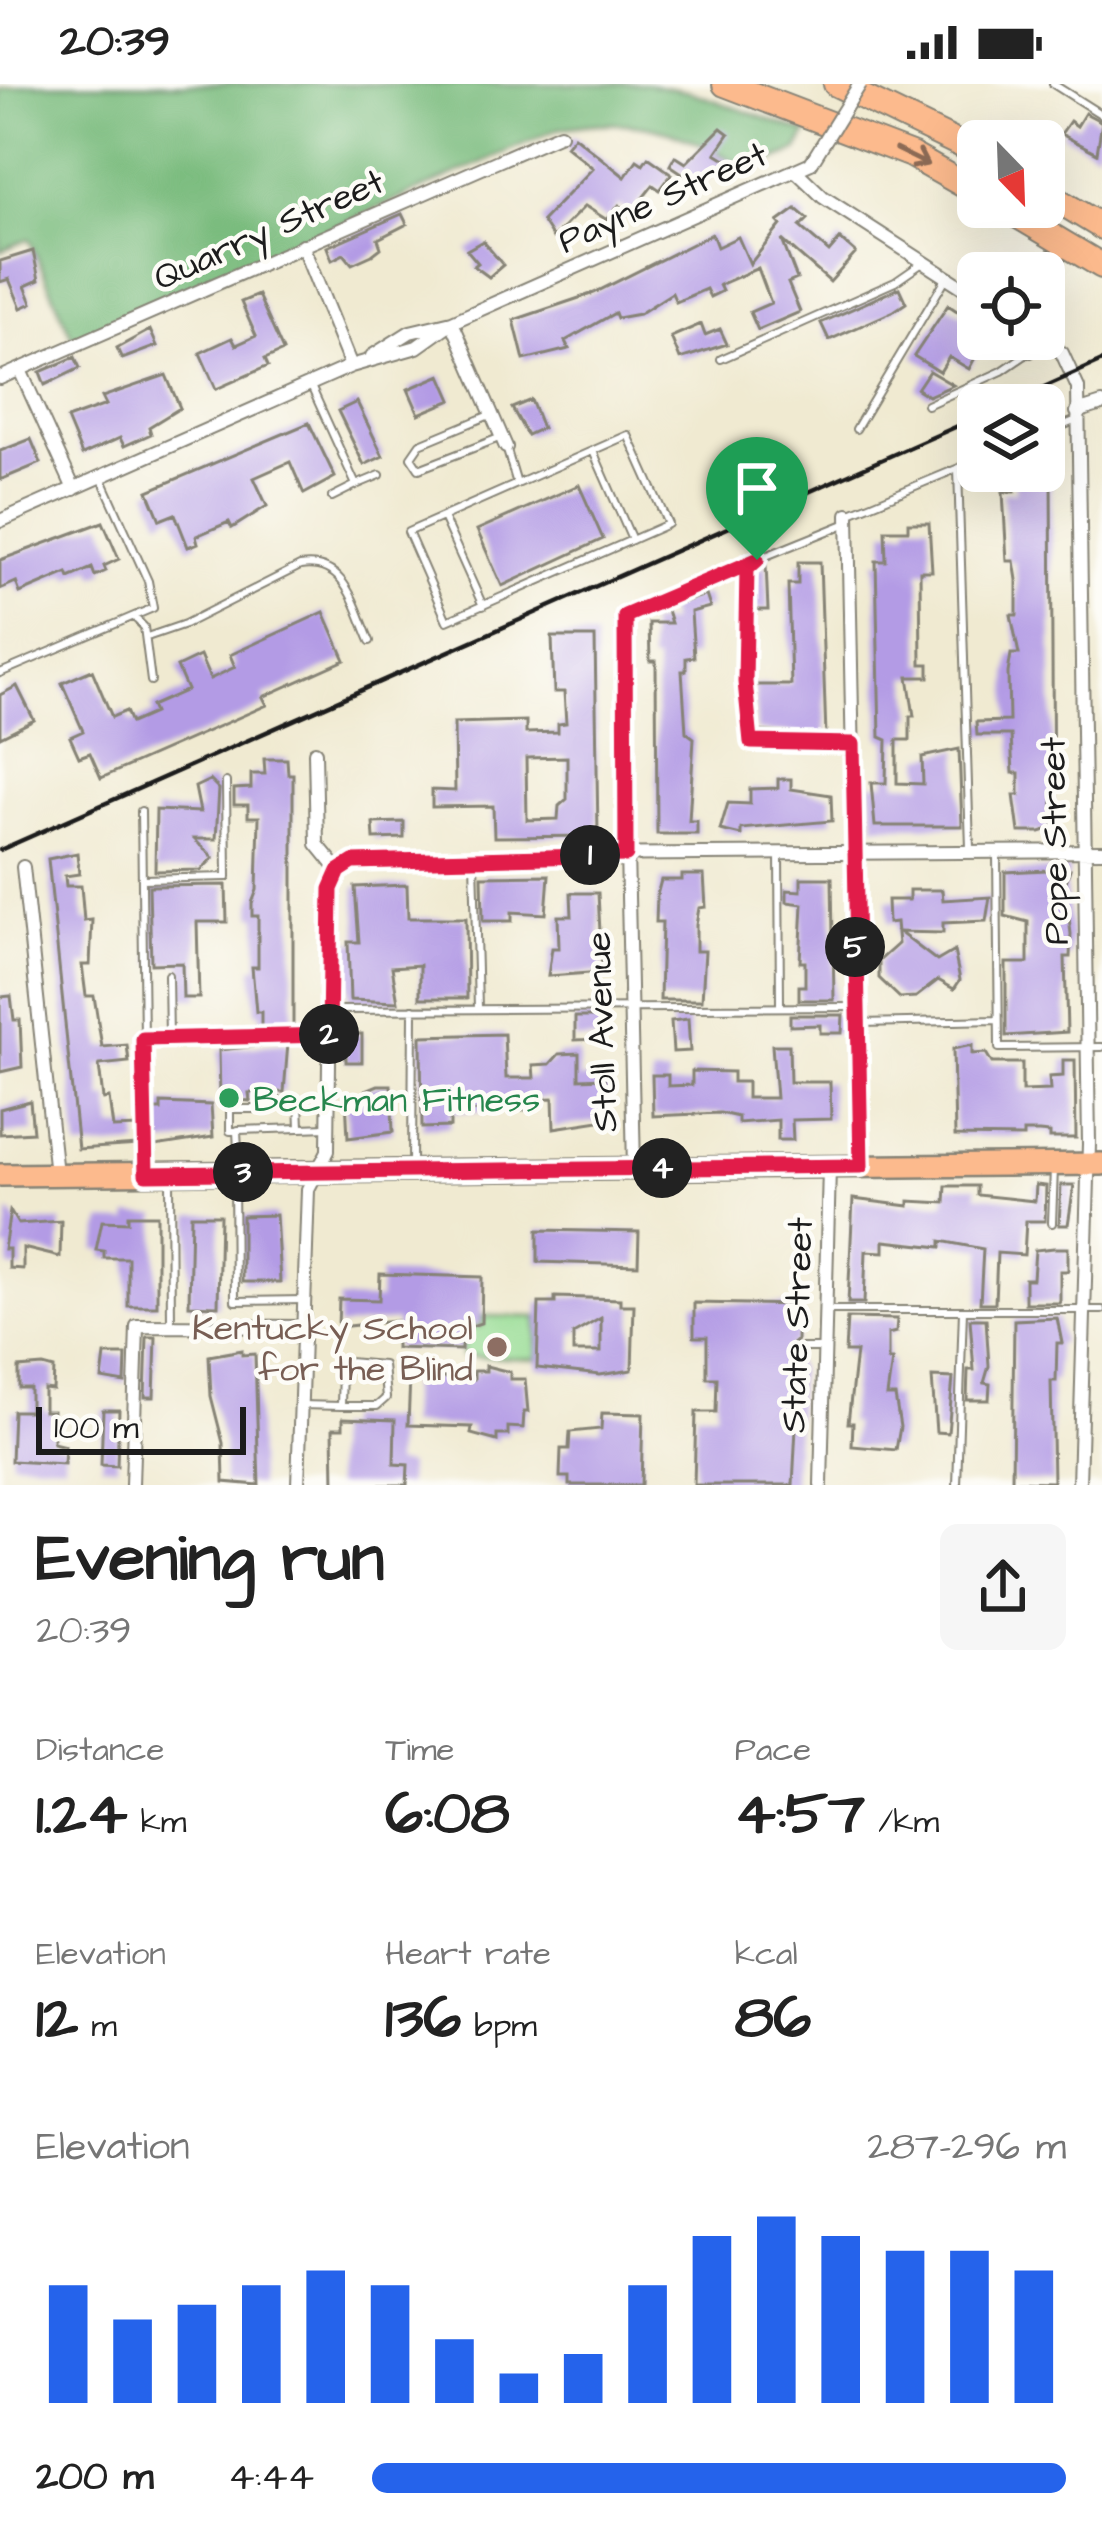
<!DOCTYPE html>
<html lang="en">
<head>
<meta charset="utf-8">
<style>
  body { margin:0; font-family:"Architects Daughter",sans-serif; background:#f6f6f6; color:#222; height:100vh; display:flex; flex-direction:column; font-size:45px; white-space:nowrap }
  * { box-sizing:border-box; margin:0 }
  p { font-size:39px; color:#767676 }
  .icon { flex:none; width:66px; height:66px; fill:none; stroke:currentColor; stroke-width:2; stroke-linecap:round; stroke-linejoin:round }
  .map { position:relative; height:1401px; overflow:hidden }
  .panel { display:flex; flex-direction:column; background:#fff; flex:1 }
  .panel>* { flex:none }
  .needle { width:78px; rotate:157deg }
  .buttons { position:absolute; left:957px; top:36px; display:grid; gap:24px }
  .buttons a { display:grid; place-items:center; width:108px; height:108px; border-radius:18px; background:#fff; box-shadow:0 12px 48px #0002; font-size:60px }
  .scale { position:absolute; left:36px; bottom:30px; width:210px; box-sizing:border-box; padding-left:12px; border:6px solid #1c1c1c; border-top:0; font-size:33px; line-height:42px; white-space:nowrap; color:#1c1c1c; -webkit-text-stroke:9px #fdfcf7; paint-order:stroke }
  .pin { position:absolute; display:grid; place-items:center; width:102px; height:102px; color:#fff; margin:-123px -51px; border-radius:50% 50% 50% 0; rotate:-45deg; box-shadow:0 0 12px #0007 }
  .pin .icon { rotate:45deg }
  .km { position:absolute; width:60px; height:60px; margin:-30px; border-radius:50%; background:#222; color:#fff; font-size:33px; line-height:60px; text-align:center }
  .round { display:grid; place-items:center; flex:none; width:126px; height:126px; border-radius:18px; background:#f6f6f6 }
  .head { display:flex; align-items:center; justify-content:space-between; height:204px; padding:0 36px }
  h1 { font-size:66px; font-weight:700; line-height:90px }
  .metrics { display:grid; grid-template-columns:repeat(3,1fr); gap:18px; height:204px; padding:12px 36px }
  .metrics div { display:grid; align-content:center }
  .metrics b { font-size:60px; font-weight:700 }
  .metrics small { font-size:33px; font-weight:400 }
  .metrics p { font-size:33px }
  .chart { height:336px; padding:24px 36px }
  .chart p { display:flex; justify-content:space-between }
  .chart svg { width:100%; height:216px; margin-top:12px; stroke:#2563eb; stroke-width:6 }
  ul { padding:0 36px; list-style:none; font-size:39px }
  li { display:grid; grid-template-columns:192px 144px 1fr; align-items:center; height:90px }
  li i { height:30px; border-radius:15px; background:#2563eb }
  .status { display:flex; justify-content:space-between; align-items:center; height:84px; padding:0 60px; background:#fff; direction:ltr }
  .status svg { height:33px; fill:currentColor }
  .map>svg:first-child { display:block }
</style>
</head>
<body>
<div class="status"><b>20:39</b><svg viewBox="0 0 49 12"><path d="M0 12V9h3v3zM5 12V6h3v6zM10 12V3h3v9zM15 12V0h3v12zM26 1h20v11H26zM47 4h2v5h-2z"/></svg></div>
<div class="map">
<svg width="1102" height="1401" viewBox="0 0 1102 1401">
  <rect width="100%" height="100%" fill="#fdfcf7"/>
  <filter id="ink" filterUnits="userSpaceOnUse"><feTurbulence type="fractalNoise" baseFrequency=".00833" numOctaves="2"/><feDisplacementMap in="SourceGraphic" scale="24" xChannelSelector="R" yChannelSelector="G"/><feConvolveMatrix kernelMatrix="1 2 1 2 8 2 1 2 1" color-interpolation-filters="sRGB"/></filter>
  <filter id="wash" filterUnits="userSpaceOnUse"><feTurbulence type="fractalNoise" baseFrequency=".004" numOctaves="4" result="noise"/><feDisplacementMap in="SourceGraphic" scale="48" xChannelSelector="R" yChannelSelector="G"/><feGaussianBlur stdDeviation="2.7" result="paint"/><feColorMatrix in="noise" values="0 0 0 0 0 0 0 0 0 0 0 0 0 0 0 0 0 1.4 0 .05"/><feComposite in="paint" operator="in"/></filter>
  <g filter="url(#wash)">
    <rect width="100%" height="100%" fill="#f0ead1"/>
    <path fill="#99dd95" stroke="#5a7c58" stroke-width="3" d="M483 1232 537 1233V1275L462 1272 463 1245 482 1242Z"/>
    <path fill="#7abc7e" stroke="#4b6c4d" stroke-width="3" d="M31 0H647L691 8 807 49 798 66 751 86C681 47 639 30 558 45L74 258 29 155 0 167V5Z"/>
    <g id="blocks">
      <path fill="#b39be5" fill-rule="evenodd" d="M1085 29 1102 38 1097 69 1061 50 1070 37 1077 42Z
        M721 44 729 50 716 69 737 82 730 91 717 82 703 103 670 81 675 72 686 79Z
        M574 52 625 93 637 76 643 80 648 73 672 90 660 106 653 101 630 130 619 121 607 136 585 122 553 154 542 137 593 84 566 62Z
        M796 125 808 135 800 143 829 168 840 155 856 169 830 198 782 156 797 195 788 199 800 228 758 246 750 228 771 219 758 184 719 201 722 207 710 213 706 205 676 218 672 209 639 230 617 234 615 229 565 257 569 265 524 276 514 236 594 209 712 150 717 163 738 153 750 180 781 141 778 138Z
        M402 130 407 140 378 155 381 164 372 171 352 180 344 170 332 176 327 163Z
        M483 157 503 181 489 193 474 182 478 179 467 166Z
        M33 167 39 196 25 202 32 219 21 224 9 195 0 198V177Z
        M899 204 906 219 894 227 829 256 821 239Z
        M258 211 283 267 265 275 268 282 216 305 200 269 232 254 236 261 256 252 241 218Z
        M948 221 978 241V255H985L969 285 949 273 940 288 914 272Z
        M701 240 705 251 720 245 727 260 680 275 671 253Z
        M150 246 157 262 122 275 117 264Z
        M75 273 80 284 45 301 40 288Z
        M929 287 953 301 928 312 917 305Z
        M166 291 180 324 149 343 151 350 124 362 120 354 82 371 67 335 106 321 102 313Z
        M441 291 452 316 419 330 408 305Z
        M531 316 542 344 527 351 512 324Z
        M357 318 383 372 364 381 338 327Z
        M309 339 335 393 304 410 290 378 254 394 267 422 232 444 229 438 196 452 198 459 188 463 175 430 160 436 148 407Z
        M31 355 41 379 0 396V367Z
        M1015 389 1051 390 1053 744 1040 748H1019L1014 711H1019V689H1013L1011 651H977L976 638 1009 637 1008 589 1011 570H1019L1011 531H1017V496L1014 477H1007L1003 408H1015Z
        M579 401 603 455 502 502 477 446Z
        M103 438 119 475 104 482 106 487 95 492 92 484 69 494 67 489 20 509 16 498 0 505V476Z
        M908 439H929L932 487H920L921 580H929V593H908L914 632H910V656H897V699L923 700 922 673 959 665 962 742H875L871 699H886L887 656 880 653 876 477H886L885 446H908Z
        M798 478H820L826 652 757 647 755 601H791L788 500H798Z
        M766 480 768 526H754V488Z
        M706 511 710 523 691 528 694 573 686 574V587H682L686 648 694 654 689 737H697V750H657L656 577H650L649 539H671L666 523Z
        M324 528 345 576 263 613 267 621 101 694 90 669 79 673 70 653 83 647 62 599 92 586 112 633 126 627 131 639 154 629 151 622 187 606 177 583 200 572 210 595 235 583 230 571Z
        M552 553H595L598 752 494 753 493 722 432 723V706L455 707 454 639 526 637V649L558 648V640L566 639 564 608H554ZM567 673V715L559 722 558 735 527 736 526 674Z
        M17 602 34 636 0 653V611Z
        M264 675H287L288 690H293V944L261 945V928H256L252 883H258V832H252V819L257 806 259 733H248V721H234V705L251 704V690H265Z
        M778 695H791V705L831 711 832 737 741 745V751L720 746 728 719 750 720V705L778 704Z
        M210 696 219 705 216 755H194L213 774 201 786 155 787 156 726 200 728 195 703Z
        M404 738V754L374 755 373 739Z
        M77 769 79 790 65 792 66 802H81L84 837 92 836 90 881H82L86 912H94L102 963 127 961 129 978 99 981 103 1015 109 1014 113 1044 138 1043V1061L78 1065 48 775Z
        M1070 785 1065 801 1071 850 1070 873H1065L1067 948 1006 952V879H1028V838L1005 832V788Z
        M549 791 546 830 512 828V837H483L482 792Z
        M682 791H704L706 823 699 824 696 841V867H705L702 916H660L662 838H656L657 811 661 796H682Z
        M801 794H832L834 916H799V902H805V878H800L803 820 787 818V806L801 807Z
        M226 801 227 838H197L199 914H183L182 879 151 880 149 802Z
        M407 801 408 834H466L467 914H420V881L392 883 398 918 350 916 348 858H359L355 803Z
        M909 806H942L943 816 990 813 986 837 943 839V849L899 848 937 877 954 867 960 896 954 905 938 896 916 913 900 914 879 894V877L898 860 896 838 888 839 887 816H909Z
        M571 809H598L602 888 548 892 552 864H559L558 832H572Z
        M11 912 14 936H20L22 983 0 988V913Z
        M790 931H843L842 949H820V941L790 942Z
        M575 933H602V955L575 956Z
        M688 935 690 967 673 968 671 937Z
        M346 950H362V978H346Z
        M504 950 506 994H534L533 981 550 980 559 970 579 969V995L604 994 609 1004 606 1036 554 1044 553 1014 527 1015 528 1026 450 1028V1043L422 1044 421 952Z
        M288 959 284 1008 249 1009 250 1017 220 1014 219 966Z
        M772 961H789L790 998H830L831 1035 792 1036 793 1056H778V1036L738 1039V1033L720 1029 653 1032 652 991H668V1002L692 1001V987L733 988V998H747V1014H776Z
        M972 961V970L986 969 992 979H1022V1007L1050 1006 1049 993 1063 992V976H1075L1076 1054H1050V1049L1039 1048H1023V1053L955 1052 953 965Z
        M378 1001H391L393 1048 348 1054 346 1015H366V1006Z
        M30 1017 33 1048 0 1050V1025Z
        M161 1019 211 1021 213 1053 155 1062 153 1026H161Z
        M1036 1101 1046 1102 1045 1137H1026L1024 1171 997 1169 995 1219H980L983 1165 941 1157V1163L884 1157V1168L866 1167 864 1219H848L853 1115 909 1122V1117L945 1119 946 1102H977V1111L1035 1117Z
        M1061 1101H1074L1068 1141H1059Z
        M10 1127 18 1140 61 1137 60 1173 23 1164V1185L9 1184V1165H4Z
        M128 1131H157V1222H128V1174H104V1167L96 1166 102 1137 128 1138Z
        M191 1131H220L218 1222 189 1221Z
        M276 1131 280 1198H242V1132Z
        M538 1146 639 1148 638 1181 538 1178Z
        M1054 1164H1068V1187H1060V1219H1025V1195H1033L1035 1166Z
        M380 1190 482 1193 481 1239 462 1245 461 1266 396 1264V1237L338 1243 339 1215 379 1216Z
        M555 1213 620 1215V1221H634L632 1286 600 1291 537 1284 539 1219H555ZM601 1234V1268H573V1250Z
        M694 1219 798 1221 797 1256 789 1263 799 1286 793 1401H694L696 1328H716L717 1294H707V1253H694Z
        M847 1234 897 1235 896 1248 888 1250V1276H892L887 1312H895L900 1343 896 1366 852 1362 853 1339H848L856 1268H845Z
        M1057 1234 1062 1259H1057L1056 1297H1051L1053 1398 1012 1397 1014 1236Z
        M970 1235H986L989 1282 984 1299 990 1300 989 1316H967L968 1286H974Z
        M147 1253H156L154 1313H145Z
        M242 1266V1271L255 1270 259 1401 224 1398 223 1359 211 1312 209 1272Z
        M105 1271H126L125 1299 102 1295Z
        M43 1282 54 1285 53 1306 44 1305V1327H53V1359L65 1362 64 1380 11 1377 13 1327H30V1304H19V1284Z
        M486 1282 510 1288V1295H525L528 1328H524L523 1344 508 1343V1351H497V1357L471 1350 472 1343 408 1341 410 1293 474 1295V1287H486Z
        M932 1293 953 1294 948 1349 936 1348Z
        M103 1326H119L117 1382 101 1381Z
        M602 1329 643 1330 641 1401H569V1393H560L561 1365H569L570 1348 601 1345Z
        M343 1334 395 1336 394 1380 408 1381 407 1401H334L333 1344H343Z"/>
    </g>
  </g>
  <g filter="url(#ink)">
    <use href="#blocks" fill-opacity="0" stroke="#868376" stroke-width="3"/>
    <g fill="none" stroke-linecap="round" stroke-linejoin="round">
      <defs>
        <path id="service" d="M1053 0 1102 31
          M1012 255 1031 270
          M721 275 895 198 921 180
          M310 300 356 401 332 413
          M927 321 1002 287 1043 259
          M492 330 420 360 411 373 419 385 499 354
          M856 345 945 196
          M1044 349 1077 336
          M506 363 517 400 408 448 447 537 668 440 628 351 517 400
          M593 367 632 456
          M958 385 970 764
          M356 401 380 391
          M848 430 978 376
          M443 433 483 522
          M845 440 756 476 747 485 745 598 751 658 850 660
          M633 528 751 478
          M135 534 144 543 151 597
          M147 553 185 540 300 482C346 475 354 521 370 557
          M0 589 153 524 148 497 101 393
          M141 727 144 955 329 951
          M779 769 780 921
          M997 771 999 964 1102 963
          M474 777 478 924
          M142 795 227 793 226 698
          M168 891 169 955
          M333 926 857 923
          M861 939 998 936
          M144 956 146 1087
          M238 1046 300 1044
          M412 1083 413 925
          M239 1085 237 1047H230V1025H263V1017H299L300 1044 328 1043
          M234 1092 235 1217 304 1216
          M170 1094 171 1242
          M1052 1139 1054 1084
          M826 1226H1102
          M796 1264H824
          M301 1321 341 1322 342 1284 348 1278 383 1281 386 1314 377 1322H341
          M957 1401 963 1226"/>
        <path id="minor" d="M795 86 823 113 978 213
          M302 161 351 282
          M452 238 506 363
          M1044 255 1062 269 1078 304 1089 1060 1079 1401
          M372 272 410 248 452 238 811 79
          M20 286 74 405
          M0 294 560 50
          M1077 328 1102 320
          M848 430 861 1082
          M0 437 351 282 417 263 452 238
          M633 528 622 540 634 1084
          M315 668 317 760 339 787
          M23 783 56 1090
          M339 787 353 779 560 771 1102 767
          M132 1401 137 1242 304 1243
          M298 1401 308 1105 328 1067 331 805 339 787
          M821 1401 829 1083"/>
        <path id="primary" d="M0 1091 1102 1080"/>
        <path id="motorway" d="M725 0 911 71 978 109
          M836 0 978 69
          M1044 108 1102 143
          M1003 123 1102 182"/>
      </defs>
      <use href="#service" stroke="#868376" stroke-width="10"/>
      <use href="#minor" stroke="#868376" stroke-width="16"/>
      <use href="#primary" stroke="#868376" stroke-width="26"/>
      <use href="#motorway" stroke="#868376" stroke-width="28"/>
      <use href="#service" stroke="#fff" stroke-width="6"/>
      <use href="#minor" stroke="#fff" stroke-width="12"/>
      <use href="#primary" stroke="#fcba8d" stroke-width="21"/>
      <use href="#motorway" stroke="#fcba8d" stroke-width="24"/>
      <path stroke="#1c1c1c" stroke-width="4.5" d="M1004 321 1102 277
        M0 766 978 333"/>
      <defs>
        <path id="minor-bridge" d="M811 79 860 0"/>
      </defs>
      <use href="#minor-bridge" stroke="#868376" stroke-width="16" stroke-linecap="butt"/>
      <use href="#minor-bridge" stroke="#fff" stroke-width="12"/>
    </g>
    <defs><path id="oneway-shaft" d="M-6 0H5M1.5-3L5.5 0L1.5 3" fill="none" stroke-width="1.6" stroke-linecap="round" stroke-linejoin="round" transform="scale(3)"/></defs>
    <use stroke="#8c6b54" href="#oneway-shaft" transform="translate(912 73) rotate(26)"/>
  </g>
  <g fill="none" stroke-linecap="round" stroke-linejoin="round" filter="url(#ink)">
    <defs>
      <path id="route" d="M757 476 747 485 745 598 751 658 853 660 861 1082 146 1090 143 955 329 951 331 805 339 787 353 778 626 771 625 532Z"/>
    </defs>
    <use href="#route" stroke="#fff" stroke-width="24"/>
    <use href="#route" stroke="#e11d48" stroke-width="15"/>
  </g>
  <circle fill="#2e9e5b" stroke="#fdfcf7" stroke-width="4.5" cx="229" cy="1014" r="12"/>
  <circle fill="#8d6e63" stroke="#fdfcf7" stroke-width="4.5" cx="497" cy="1263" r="12"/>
  <g text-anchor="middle" stroke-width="9" stroke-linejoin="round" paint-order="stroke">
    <g font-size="36" fill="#1c1c1c" stroke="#fdfcf7">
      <text transform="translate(662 112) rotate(-24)" y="13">Payne Street</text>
      <text transform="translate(268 144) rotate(-24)" y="13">Quarry Street</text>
      <text transform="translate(1053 757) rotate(-91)" y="13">Pope Street</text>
      <text transform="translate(600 948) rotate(-92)" y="13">Stoll Avenue</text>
      <text transform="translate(795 1241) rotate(-88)" y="13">State Street</text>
    </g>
    <g font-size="36" fill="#27864d" stroke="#fdfcf7" text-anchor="start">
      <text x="253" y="1027">Beckman Fitness</text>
    </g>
    <g font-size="36" fill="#785e54" stroke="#fdfcf7" text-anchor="end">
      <text x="473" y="1255">Kentucky School<tspan x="473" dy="41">for the Blind</tspan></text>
    </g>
  </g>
</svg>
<div class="buttons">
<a><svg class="needle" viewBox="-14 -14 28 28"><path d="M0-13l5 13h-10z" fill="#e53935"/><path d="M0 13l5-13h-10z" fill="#767676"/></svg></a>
<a><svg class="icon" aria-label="locate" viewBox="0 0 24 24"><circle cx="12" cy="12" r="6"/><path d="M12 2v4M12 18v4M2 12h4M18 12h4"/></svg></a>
<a><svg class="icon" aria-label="layers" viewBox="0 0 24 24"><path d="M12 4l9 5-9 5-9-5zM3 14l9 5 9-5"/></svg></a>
</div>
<div class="scale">100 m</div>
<div class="pin" style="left:757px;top:476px;background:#1e9e55"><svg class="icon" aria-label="arrive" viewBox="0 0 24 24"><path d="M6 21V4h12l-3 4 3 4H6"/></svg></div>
<b class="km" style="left:590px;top:771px">1</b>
<b class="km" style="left:329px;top:950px">2</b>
<b class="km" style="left:243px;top:1088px">3</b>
<b class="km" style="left:662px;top:1084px">4</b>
<b class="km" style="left:855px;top:863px">5</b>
</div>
<section class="panel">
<div class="head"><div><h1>Evening run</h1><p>20:39</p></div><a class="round"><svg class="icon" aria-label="share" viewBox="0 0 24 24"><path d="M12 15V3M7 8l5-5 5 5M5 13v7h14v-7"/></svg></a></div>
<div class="metrics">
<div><p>Distance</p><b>1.24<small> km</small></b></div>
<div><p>Time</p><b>6:08</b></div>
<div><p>Pace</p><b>4:57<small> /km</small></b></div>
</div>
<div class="metrics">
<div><p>Elevation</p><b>12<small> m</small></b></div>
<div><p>Heart rate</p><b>136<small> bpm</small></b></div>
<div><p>kcal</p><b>86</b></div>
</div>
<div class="chart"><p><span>Elevation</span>287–296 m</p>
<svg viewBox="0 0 160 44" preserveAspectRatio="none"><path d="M5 44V20M15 44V27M25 44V24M35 44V20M45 44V17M55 44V20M65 44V31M75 44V38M85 44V34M95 44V20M105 44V10M115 44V6M125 44V10M135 44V13M145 44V13M155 44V17"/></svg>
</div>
<ul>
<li><b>200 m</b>4:44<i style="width:100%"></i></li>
</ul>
</section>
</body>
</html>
